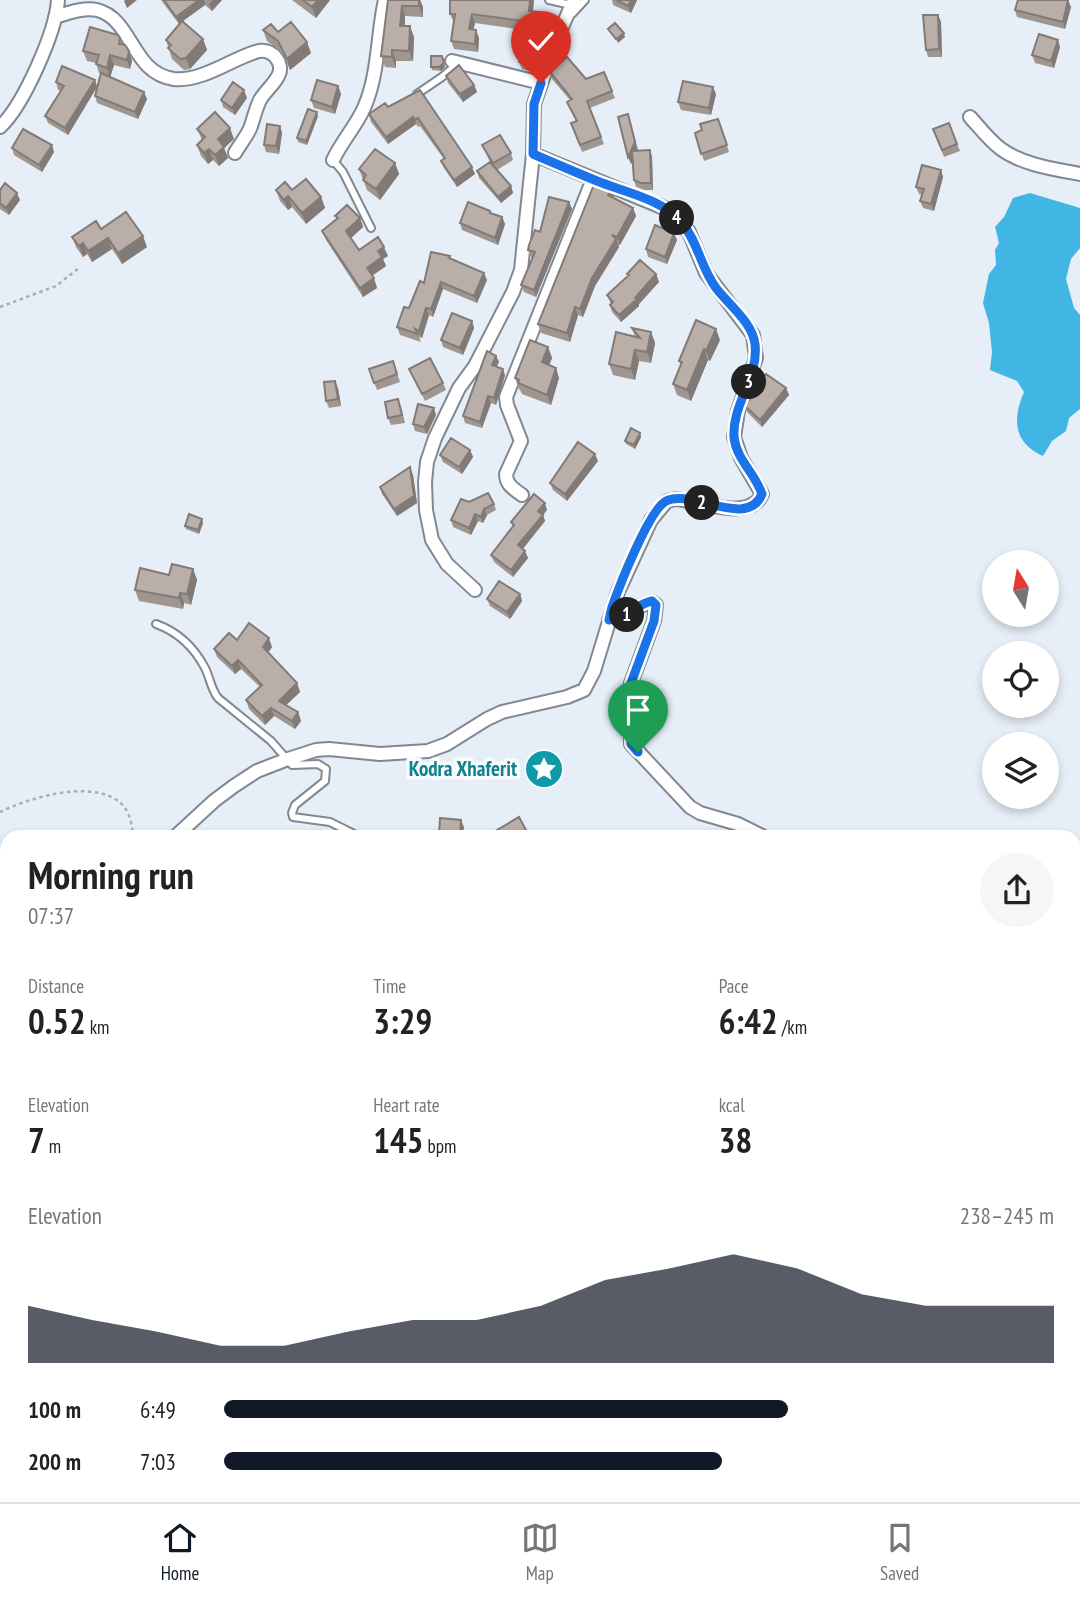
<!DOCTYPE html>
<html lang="en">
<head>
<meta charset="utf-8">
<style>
  body { margin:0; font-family:"PT Sans Narrow",sans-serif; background:#f6f6f6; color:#222; height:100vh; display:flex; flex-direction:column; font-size:26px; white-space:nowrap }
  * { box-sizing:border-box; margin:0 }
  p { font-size:23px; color:#767676 }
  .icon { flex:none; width:38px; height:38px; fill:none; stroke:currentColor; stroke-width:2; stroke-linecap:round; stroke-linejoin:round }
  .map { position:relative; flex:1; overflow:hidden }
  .details { position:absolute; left:0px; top:830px; width:1082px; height:674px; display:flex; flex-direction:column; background:#fff; border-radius:21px 21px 0 0; box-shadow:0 4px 10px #0003 }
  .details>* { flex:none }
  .needle { width:46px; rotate:349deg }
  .fabs { position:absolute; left:982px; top:550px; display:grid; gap:14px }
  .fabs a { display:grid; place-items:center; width:77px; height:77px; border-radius:50%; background:#fff; box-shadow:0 4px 10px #0003; font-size:35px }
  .pin { position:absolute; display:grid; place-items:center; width:60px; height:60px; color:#fff; margin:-72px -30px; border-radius:50% 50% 50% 0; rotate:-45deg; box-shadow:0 0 7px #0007 }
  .pin .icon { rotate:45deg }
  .km { position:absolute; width:35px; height:35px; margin:-18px; border-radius:50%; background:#222; color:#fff; font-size:19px; line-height:35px; text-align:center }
  .round { display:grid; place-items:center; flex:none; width:74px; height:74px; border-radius:37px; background:#f6f6f6 }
  .overview { display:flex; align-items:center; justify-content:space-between; height:119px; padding:0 28px }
  h1 { font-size:38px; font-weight:700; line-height:52px }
  .metrics { display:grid; grid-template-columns:repeat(3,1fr); gap:10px; height:119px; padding:7px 28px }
  .metrics div { display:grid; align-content:center }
  .metrics b { font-size:35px; font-weight:700 }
  .metrics small { font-size:19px; font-weight:400 }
  .metrics p { font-size:19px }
  .chart { height:196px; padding:14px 28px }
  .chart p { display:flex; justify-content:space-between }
  .chart svg { width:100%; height:126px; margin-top:7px; fill:#111827; opacity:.7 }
  ul { padding:0 28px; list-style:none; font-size:23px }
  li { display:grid; grid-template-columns:112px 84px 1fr; align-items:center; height:52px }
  li i { height:18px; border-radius:9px; background:#111827 }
  .dock { display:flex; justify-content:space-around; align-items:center; height:98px; border-top:2px solid #e0e0e0; background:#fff; font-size:19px; color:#767676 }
  .dock a { display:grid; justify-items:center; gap:4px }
  .dock .on { color:#111827 }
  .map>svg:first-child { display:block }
</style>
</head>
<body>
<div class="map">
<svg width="1080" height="1502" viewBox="0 0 1080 1502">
  <rect width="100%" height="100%" fill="#e6eef8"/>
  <path fill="#41b5e4" d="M1030 193 1080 208V248L1071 259 1066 279 1074 308 1080 315V409L1069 418 1066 431 1052 441 1043 456C1014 443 1012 420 1024 392L1017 381 990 370 992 352 989 323 983 303 989 274 996 265 995 250 999 243 995 227 1004 217 1013 198Z"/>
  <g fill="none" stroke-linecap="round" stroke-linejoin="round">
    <defs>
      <path id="service" d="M549 0 571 5
        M572 14 585 0
        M417 94 442 77 457 64
        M333 160 343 172 371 228
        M156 624C178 632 194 647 205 668 210 678 211 689 218 698L271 741 292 765 318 764 326 769 325 781 295 805 292 813 293 817 330 822 358 836
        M174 1502 177 1496"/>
      <path id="minor" d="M55 17C68 13 84 7 97 10 133 19 131 73 174 79 203 82 234 57 259 51 267 50 273 53 277 59 280 63 281 70 279 74 275 84 265 91 260 100 256 108 254 117 251 126 248 135 240 144 235 153
        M452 61 541 83
        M970 117C980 128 990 141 1001 149 1023 165 1054 169 1080 174
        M0 127C23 106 56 32 58 0
        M333 160C342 141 356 126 364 108 379 74 377 35 385 0
        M522 495C514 489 506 485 506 474L521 441 507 405 506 397 593 179
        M475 590 447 564 432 540 426 510 425 482 427 462 435 438 459 388 475 366 513 292 521 270 533 154 534 104 557 38 574 0
        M609 620C628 617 636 605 652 602L656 605 654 621 631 683V744L690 807 700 813 738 824 762 836
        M176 836 214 801 234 786 257 771 288 759 316 750 329 749 380 754 428 751 447 744 487 719 502 712 567 697 584 690 594 671 618 592 651 520 667 501 676 499C699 501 751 522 762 494L741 458 734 437 738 411 756 358 753 335 706 273 689 232 669 210 533 154
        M1074 1062 1080 1060
        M540 1496 546 1502"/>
    </defs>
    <use href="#service" stroke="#818891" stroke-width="10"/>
    <use href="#minor" stroke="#818891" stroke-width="16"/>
    <path stroke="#a8aeb6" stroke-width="2.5" stroke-dasharray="3.5 3.5" stroke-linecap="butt" d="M0 307 56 286 79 268
      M0 812C29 798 85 781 115 799 129 807 132 822 133 836"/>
    <use href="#service" stroke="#fff" stroke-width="6"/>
    <use href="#minor" stroke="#fff" stroke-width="12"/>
  </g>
  <path fill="#a09690" d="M161 0H222L212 11 205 5 182 21 203 39 207 50 190 69 184 70 172 59 166 40 181 22 179 24Z
    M292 0H330L316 18Z
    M388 0H420L423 7V17L405 16V26L414 37 413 61H396V68L385 67 381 56Z
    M450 0H534L533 11 538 12 541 20 539 32 475 23 473 30 479 38 478 52 454 49 451 41 454 23 450 14Z
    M612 0H637L631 13 613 5Z
    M1071 7 1065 29 1017 17 1015 10Z
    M938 15 941 22 942 57H928L926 50Z
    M263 30 278 32 311 53 290 70 282 52 267 41Z
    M120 38 123 45 129 51 132 61 130 69 114 65 110 77 147 99 138 119 97 103 95 96 97 87 68 135 48 123 45 116 61 91 58 90 56 82 95 80 97 86 101 74 99 73 96 63 87 61 83 51Z
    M540 44 543 52 536 73 522 69 519 62Z
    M1060 47 1054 68 1035 63 1032 55Z
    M442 56 445 67 441 71 432 70 431 67Z
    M550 72 586 79 612 91 615 98 590 108 604 144 582 152 571 123 576 121 567 102 570 100 552 79Z
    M446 76 474 85 477 92 463 102 448 83Z
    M338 86 341 94 335 114 314 108 311 100Z
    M420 90 475 174 457 187 444 168 441 161 444 159 420 126 418 127 416 124 388 144 371 122 369 114 388 107Z
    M716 94 711 115 681 110 678 102Z
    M247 98 235 115 223 107 221 100Z
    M628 114 637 151 650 150 652 157 653 190H644L636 187 634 180 633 160 631 164Z
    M318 116 307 145 298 142 297 138Z
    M718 119 729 152 704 161 695 133 702 130Z
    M949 123 960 151 944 157 933 129Z
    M280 126 282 133 279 154 266 152 264 145Z
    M197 129 234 139 224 148 228 158 219 166 213 160 208 164 201 156 197 145 202 140Z
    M482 145 511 153 513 160 497 170 511 186 513 193 501 203 479 178 477 171 490 162Z
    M12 148 54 152 42 172 14 155Z
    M395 163 399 174 380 200 367 190 359 169Z
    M941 170 943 177 934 211 923 208 920 201 922 195 919 194 916 187Z
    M0 190 20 200 9 215 0 209Z
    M276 190H292L321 197 325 208 306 224 292 207 288 210 280 201Z
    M614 197V198L633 208 636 216 620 245H618L619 247 595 286 583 317 578 315 570 342 541 333 538 324Z
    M569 202 572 209 536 297 524 292 521 285 533 258 531 257 528 250 540 232Z
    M491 213 502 217 505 224 498 245 462 230 460 223Z
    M335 216 360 218 363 227 351 238 359 250 388 256 383 259 386 266 372 276 377 288 363 297 326 240 322 231 337 219Z
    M101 229 147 247 122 264 112 249 92 262 87 254 83 257 76 247 72 237Z
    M677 240 667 264 648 257 646 249Z
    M451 259 487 280 477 303 443 289 433 317 429 315 422 338 419 337 421 342 400 335 397 327 424 283Z
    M627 274H656L659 282 639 304V306L621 322 612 312 610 305 611 304 607 295 628 276Z
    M472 321 474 328 463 355 443 347 441 340Z
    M632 328 651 332 655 343 651 363 639 361 635 380 613 375 609 364 635 337Z
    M720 340 710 361 708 360 691 401 677 395 673 384 681 366 679 361Z
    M548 347 552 358 549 365 559 378 551 405 522 394 520 390 519 389 515 378Z
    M496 356 499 362 497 366 505 375 496 405 491 403 482 428 465 423 463 416Z
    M393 361 400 382 377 390 369 369Z
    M409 369 443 383 446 390 425 401Z
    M338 388 341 406 329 408 326 401Z
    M786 388 789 395 762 427 747 412 744 405 755 394 754 391Z
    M401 406 405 423 391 425 388 418Z
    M436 415 427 434 415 431 413 424Z
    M640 433 641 437 635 449 626 444 625 441Z
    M470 450 473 457 462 474 443 462 440 455Z
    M598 461 567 501 553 490 550 483Z
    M410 467 413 475 417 503 397 516 382 494 380 487Z
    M469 502 494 504 496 510 487 515 483 523 478 521 471 535 453 527 451 520Z
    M547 510 543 515 545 521 523 549 528 558 513 577 494 562 491 555 513 527 511 522Z
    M203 523 199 534 186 529 185 526Z
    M193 569 197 580 191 605 184 603 183 609 139 601 135 590 169 575Z
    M520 594 522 601 510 619 490 606 487 599Z
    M237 640 272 647 268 653 297 683 300 692 286 705 298 712 301 721 295 729 274 716 265 725 249 709 246 700 260 687 241 669 235 674 217 657 214 649Z
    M497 830H526L529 836H500Z"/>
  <path fill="#827a76" d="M125 0H137L127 8 124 1Z
    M199 0H204L205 5 179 24 176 17Z
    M213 0H222L212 11 209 4Z
    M318 0H330L316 18 312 7Z
    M419 0H420L423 7V17L419 6Z
    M530 0H534L532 19 529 11Z
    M631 0H637L631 13 628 6Z
    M1068 0 1071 7 1065 29 1063 22Z
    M402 6 405 16 404 36 400 26Z
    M538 12 541 20 539 32 536 23Z
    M472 14 475 23 472 37 469 29Z
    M938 15 941 22 942 57 939 49Z
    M410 26 414 37 413 61 409 51Z
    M476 30 479 38 478 52 475 44Z
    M624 33 625 37 618 43 616 39Z
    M203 39 207 50 190 69 186 58Z
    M1058 40 1060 47 1054 68 1051 61Z
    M307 42 311 53 290 70 287 59Z
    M540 44 543 52 536 73 533 65Z
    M392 50 396 61V68L392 57Z
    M129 51 132 61 130 69 127 60Z
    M110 55 114 65 110 78 107 68Z
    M444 63 445 67 441 71 439 67Z
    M95 80 97 87 68 135 65 128Z
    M474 85 477 92 463 102 460 94Z
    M338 86 341 94 335 114 332 107Z
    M713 87 716 94 711 115 709 108Z
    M244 90 247 98 235 115 232 108Z
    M144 92 147 99 138 119 135 112Z
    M317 112 318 116 307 145 306 141Z
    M628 114 638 150 631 164 628 157Z
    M413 117 416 124 388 144 386 137Z
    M280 126 282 133 279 154 276 146Z
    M230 128 234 139 224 148 228 158 219 166 215 155 218 139Z
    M52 145 54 152 42 172 39 165Z
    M209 149 213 160 208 164 204 153Z
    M650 150 652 157 653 190 651 183Z
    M395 163 399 174 380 200 376 189Z
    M472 167 475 174 457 187 454 180Z
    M941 170 943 177 934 211 931 204Z
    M511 186 513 193 501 203 498 197Z
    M611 189 614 197 611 203 608 195Z
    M17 193 20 200 9 215 6 208Z
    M288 196 292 207 288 210 284 200Z
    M321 197 325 208 306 224 302 213Z
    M569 202 572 209 536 297 534 290Z
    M633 208 636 216 620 245 617 237Z
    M502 217 505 224 498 245 495 238Z
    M360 218 363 227 349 240 346 231Z
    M674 233 677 240 667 264 665 257Z
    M143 236 147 247 122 264 118 253Z
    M108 238 112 249 92 262 88 251Z
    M616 239 619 247 595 286 583 317 580 309 592 278Z
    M83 243 87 254 83 257 79 246Z
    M384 247 388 256 383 259 386 266 370 277 367 268 378 251Z
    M484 273 487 280 477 303 474 296Z
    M656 274 659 282 639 304V306L621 322 619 315Z
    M374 278 377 288 363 297 360 288Z
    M441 282 443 289 433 317 431 309Z
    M575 307 578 315 570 342 567 333Z
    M426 308 429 315 422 338 419 331Z
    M472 321 474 328 463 355 460 348Z
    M716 329 720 340 710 361 706 351Z
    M651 332 655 343 651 363 647 352Z
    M548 347 552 358 546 373 542 362Z
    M704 349 708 360 691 401 687 390Z
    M635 350 639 361 635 380 631 369Z
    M496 356 499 362 494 371 492 365Z
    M556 368 559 378 551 405 547 395Z
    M503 369 505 375 496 405 494 398Z
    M335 381 338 388 341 406 338 399Z
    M786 388 789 395 762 427 760 420Z
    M488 396 491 403 482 428 480 422Z
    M434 408 436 415 427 434 424 427Z
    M640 433 641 437 635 449 634 445Z
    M470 450 473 457 462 474 459 467Z
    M595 454 598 461 567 501 565 494Z
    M410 467 413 475 417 503 397 516 394 509Z
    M545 503 547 510 543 515 545 521 520 552 518 545 538 511Z
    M484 509 487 515 483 523 481 517Z
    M475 514 478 521 471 535 469 528Z
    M202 519 203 523 199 534 198 530Z
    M525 551 528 558 513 577 511 570Z
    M193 569 197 580 191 605 187 594Z
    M180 593 184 603 183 609 179 598Z
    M520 594 522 601 510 619 507 612Z
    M269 638 272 647 266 655 263 647Z
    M238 660 241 669 235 674 232 666Z
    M297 683 300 692 282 709 279 701Z
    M271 708 274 716 265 725 262 716Z
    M298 712 301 721 295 729 292 721Z
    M461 820 464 827 463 836H460Z"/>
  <path fill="#baafa8" stroke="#827a76" stroke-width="2" d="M164 0H199L176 17Z
    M303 0H318L312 7Z
    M388 0H419V6H402L400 26H410L409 51 392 50V57L381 56Z
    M450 0H530L529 11 538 12 536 23 472 14 469 29 476 30 475 44 451 41 455 14H450Z
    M616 0H631L628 6Z
    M1018 0H1068L1063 22 1015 10Z
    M923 15H938L939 49 926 50Z
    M182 21 203 39 186 58 180 59 168 48 171 45 166 40Z
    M291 22 307 42 287 59 278 41 263 30 271 24 278 32Z
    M615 23 624 33 616 39 608 29Z
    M90 27 118 35 120 38 119 44 125 45 129 51 127 60 110 55 107 68 96 64 99 55 83 51Z
    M1039 34 1058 40 1051 61 1032 55Z
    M524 41 540 44 533 65 519 62Z
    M431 56H442L444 63 439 67H431Z
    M567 57 586 79 604 72 612 91 587 101 601 137 580 145 571 123 577 121 567 102 572 99 550 72Z
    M459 65 474 85 460 94 446 76Z
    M62 66 95 80 65 128 45 116 64 86 56 82Z
    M101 73 144 92 135 112 95 96Z
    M317 80 338 86 332 107 311 100Z
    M683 81 713 87 709 108 678 102Z
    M233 82 244 90 232 108 221 100Z
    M420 90 472 167 454 180 441 161 445 158 418 118 415 120 413 117 386 137 369 114 385 103 388 107Z
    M308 109 317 112 306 141 297 138Z
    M215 112 230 128 218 139 224 147 215 155 209 149 204 153 197 145 205 137 197 129Z
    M628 114 635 142 628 157 618 117Z
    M718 119 727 145 701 154 695 133 702 130 700 124Z
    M949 123 957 144 942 150 933 129Z
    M267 124 280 126 276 146 264 145Z
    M23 129 52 145 39 165 12 148Z
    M500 135 511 153 493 163 482 145Z
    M375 149 395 163 376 189 363 180 366 175 359 169Z
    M650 150 651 183H641L634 180 632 151Z
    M490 162 511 186 498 197 477 171Z
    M922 165 941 170 931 204 920 201 924 189 916 187Z
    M306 179 321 197 302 213 288 196 284 200 276 190 285 182 292 190Z
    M595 182 611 189 608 195 633 208 617 237 612 235 616 239 592 278 580 309 575 307 567 333 538 324Z
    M5 183 17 193 6 208 0 203V190Z
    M549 197 569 202 534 290 521 285 535 252 528 250 529 245 535 230 540 232Z
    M468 202 490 211V213L502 217 495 238 460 223Z
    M347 205 360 218 346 231 359 250 378 237 384 247 378 251 382 257 367 268 374 278 360 288 322 231 338 218 335 216Z
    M126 212 143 236 118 253 108 238 88 251 83 243 79 246 72 237 96 221 101 229Z
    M655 225 674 233 665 257 646 249Z
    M431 252 450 256 449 258 484 273 474 296 441 282 431 309 426 308 419 331 415 329 418 334 397 327 404 307 409 308 420 281 424 283Z
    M640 260 656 274 635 298 637 299 619 315 610 305 613 302 607 295 629 275 627 274Z
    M452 313 472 321 460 348 441 340Z
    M696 320 716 329 706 351 704 349 687 390 673 384 682 362 679 361Z
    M632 328 651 332 647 352 635 350 631 369 609 364 616 332 640 338Z
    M530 340 548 347 542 362 556 368 547 395 518 383 519 380 515 378Z
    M487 351 496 356 492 365 503 369 494 398 488 396 480 422 463 416Z
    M430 358 443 383 422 394 409 369Z
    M393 361 397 374 374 383 369 369Z
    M766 374 786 388 760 420 744 405 756 393 754 391Z
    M335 381 338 399 326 401 324 382Z
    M398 399 402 415 388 418 385 402Z
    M418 404 434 408 424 427 413 424Z
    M631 428 640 433 634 445 625 441Z
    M451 438 470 450 459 467 440 455Z
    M578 442 595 454 565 494 550 483Z
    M410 467 414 496 394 509 380 487Z
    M488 493 494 504 484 509 481 517 475 514 469 528 451 520 461 499 469 502Z
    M534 494 545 503 538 511 543 515 518 545 525 551 511 570 491 555 514 525 511 522Z
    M189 514 202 519 198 530 185 526Z
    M172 564 193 569 187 594 180 593 179 598 135 590 140 568 169 575Z
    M499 581 520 594 507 612 487 599Z
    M249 623 269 638 263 647 297 683 279 701 298 712 292 721 271 708 262 716 246 700 262 685 238 660 232 666 214 649 229 633 237 640Z
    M519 817 526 830 515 836H501L497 830Z
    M440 818 461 820 460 836H439Z"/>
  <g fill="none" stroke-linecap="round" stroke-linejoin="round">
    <defs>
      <path id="route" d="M541 83 534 104 533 154C554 163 575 172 597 181 624 192 663 199 682 223 698 242 701 268 716 288 729 305 752 322 755 344 759 377 732 404 734 437 736 459 755 473 762 494 748 530 691 488 666 501 649 510 619 587 612 607L609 620C628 617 636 604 652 601L656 605 654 621 631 683V744L638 752"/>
    </defs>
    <use href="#route" stroke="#fff" stroke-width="14"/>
    <use href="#route" stroke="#1a73e8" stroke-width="9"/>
  </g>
  <defs>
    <symbol id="sight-disc" viewBox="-11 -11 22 22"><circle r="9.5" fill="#0f9aa8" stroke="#f9fbfd"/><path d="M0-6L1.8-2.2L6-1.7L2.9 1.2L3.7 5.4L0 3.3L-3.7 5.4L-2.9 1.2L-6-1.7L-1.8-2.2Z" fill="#fff"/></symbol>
  </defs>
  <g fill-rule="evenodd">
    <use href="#sight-disc" x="522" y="747" width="44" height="44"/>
  </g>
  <g text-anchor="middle" stroke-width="7" stroke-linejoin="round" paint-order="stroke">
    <g font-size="21" font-weight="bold" fill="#0d838f" stroke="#f9fbfd" text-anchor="end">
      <text x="517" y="776">Kodra Xhaferit</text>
    </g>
  </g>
</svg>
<div class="fabs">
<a><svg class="needle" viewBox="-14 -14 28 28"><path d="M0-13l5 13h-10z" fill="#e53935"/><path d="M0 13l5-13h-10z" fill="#767676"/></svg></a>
<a><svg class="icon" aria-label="locate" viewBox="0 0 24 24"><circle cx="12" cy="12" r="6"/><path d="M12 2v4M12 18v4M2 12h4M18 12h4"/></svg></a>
<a><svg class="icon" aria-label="layers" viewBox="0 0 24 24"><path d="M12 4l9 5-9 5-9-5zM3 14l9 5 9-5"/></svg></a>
</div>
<div class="pin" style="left:638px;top:752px;background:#1e9e55"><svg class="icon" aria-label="arrive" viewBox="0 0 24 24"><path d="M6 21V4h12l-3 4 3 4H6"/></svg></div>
<div class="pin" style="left:541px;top:83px;background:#d93025"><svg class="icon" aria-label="check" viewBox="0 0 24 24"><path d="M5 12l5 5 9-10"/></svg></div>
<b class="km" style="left:627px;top:615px">1</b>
<b class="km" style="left:702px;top:503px">2</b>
<b class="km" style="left:749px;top:382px">3</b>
<b class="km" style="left:677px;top:218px">4</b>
<section class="details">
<div class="overview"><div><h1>Morning run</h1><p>07:37</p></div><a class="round"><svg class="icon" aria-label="share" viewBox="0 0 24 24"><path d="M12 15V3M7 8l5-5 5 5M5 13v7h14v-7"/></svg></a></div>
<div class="metrics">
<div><p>Distance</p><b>0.52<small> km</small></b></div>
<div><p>Time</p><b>3:29</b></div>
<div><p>Pace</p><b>6:42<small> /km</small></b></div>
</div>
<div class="metrics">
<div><p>Elevation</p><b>7<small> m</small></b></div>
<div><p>Heart rate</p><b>145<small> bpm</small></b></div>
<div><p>kcal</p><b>38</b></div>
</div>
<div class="chart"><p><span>Elevation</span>238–245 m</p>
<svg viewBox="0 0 160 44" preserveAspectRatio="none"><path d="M0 44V24L10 29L20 33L30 38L40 38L50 33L60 29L70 29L80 24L90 15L100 11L110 6L120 11L130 20L140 24L150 24L160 24V44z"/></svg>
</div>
<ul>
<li><b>100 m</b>6:49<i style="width:68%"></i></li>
<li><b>200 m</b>7:03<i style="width:60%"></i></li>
</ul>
</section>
</div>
<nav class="dock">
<a class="on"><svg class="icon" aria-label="home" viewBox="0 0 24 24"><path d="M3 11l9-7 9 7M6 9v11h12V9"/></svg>Home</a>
<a><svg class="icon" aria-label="map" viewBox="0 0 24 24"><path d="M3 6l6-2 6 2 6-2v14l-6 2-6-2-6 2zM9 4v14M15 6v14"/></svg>Map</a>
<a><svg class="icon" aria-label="saved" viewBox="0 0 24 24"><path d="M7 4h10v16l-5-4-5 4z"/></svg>Saved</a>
</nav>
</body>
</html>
